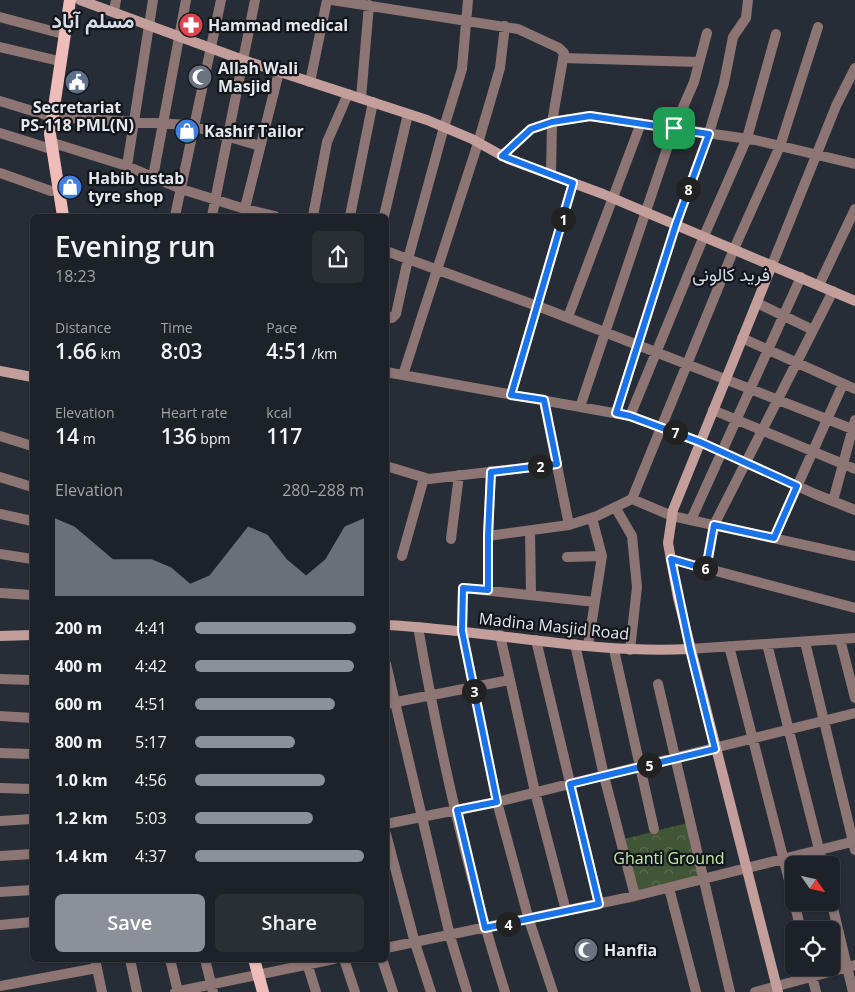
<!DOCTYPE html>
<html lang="en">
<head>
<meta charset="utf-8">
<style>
  body { margin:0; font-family:"Open Sans",Vazirmatn,sans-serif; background:#2a2f34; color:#f1f3f6; height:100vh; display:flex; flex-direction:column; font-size:19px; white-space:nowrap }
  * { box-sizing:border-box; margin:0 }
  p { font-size:16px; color:#a0a4a8 }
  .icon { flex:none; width:28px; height:28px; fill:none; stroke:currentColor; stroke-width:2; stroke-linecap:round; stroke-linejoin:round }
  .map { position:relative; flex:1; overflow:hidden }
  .panel { position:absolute; left:30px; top:214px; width:359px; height:748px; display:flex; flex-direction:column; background:#1d2228; border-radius:8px; box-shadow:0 1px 4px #0004,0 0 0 1px #3b3f45 }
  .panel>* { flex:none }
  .needle { width:32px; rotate:124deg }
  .tools { position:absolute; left:785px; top:856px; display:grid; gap:10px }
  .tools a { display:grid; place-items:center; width:55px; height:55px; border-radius:8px; background:#1d2228; box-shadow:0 1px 4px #0004,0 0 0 1px #3b3f45; font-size:25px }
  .pin { position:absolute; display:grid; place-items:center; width:42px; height:42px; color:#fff; margin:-21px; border-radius:10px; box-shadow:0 2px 8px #0006 }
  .km { position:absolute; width:25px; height:25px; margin:-12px; border-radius:50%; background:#222; color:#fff; font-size:14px; line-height:25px; text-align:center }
  .round { display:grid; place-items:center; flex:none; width:52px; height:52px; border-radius:8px; background:#2a2f34 }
  .head { display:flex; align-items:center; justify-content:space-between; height:85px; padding:0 25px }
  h1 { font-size:28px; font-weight:600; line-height:38px }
  .figures { display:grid; grid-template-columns:repeat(3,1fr); gap:8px; height:85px; padding:5px 25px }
  .figures div { display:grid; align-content:center }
  .figures b { font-size:21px; font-weight:600 }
  .figures small { font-size:14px; font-weight:400 }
  .figures p { font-size:14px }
  .chart { height:140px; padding:10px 25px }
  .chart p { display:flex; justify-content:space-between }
  .chart svg { width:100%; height:90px; margin-top:5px; fill:#8c9099; opacity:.7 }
  .button { display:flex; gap:10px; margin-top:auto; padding:10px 25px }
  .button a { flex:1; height:58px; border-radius:8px; background:#8c9099; color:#fff; font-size:20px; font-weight:600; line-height:58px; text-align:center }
  .button a+a { background:#2a2f34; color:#f1f3f6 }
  ul { padding:0 25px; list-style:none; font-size:16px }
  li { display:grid; grid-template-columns:80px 60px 1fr; align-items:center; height:38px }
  li i { height:12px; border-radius:6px; background:#8c9099 }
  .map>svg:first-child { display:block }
</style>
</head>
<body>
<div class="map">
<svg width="855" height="992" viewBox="0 0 855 992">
  <defs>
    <pattern id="park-crowns" width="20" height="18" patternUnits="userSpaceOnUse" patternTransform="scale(1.25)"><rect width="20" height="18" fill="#415635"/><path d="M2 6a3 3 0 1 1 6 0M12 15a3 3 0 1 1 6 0" fill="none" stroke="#5c6e53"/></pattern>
  </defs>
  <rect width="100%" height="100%" fill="#272d36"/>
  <path fill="url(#park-crowns)" d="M691 822 705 879 635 896 621 840Z"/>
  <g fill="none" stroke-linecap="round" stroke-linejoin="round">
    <path stroke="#8d7573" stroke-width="10" d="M332 0 518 29 559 48 564 53 552 122 551 175
      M114 11 116 0
      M0 17 63 34
      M0 47 59 61
      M563 58 699 62
      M310 82 327 0
      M361 98 369 5
      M0 101 52 117 189 125 260 146
      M0 133 51 149
      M50 142 127 166 181 189 245 209 275 216
      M502 156 531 129 552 122 590 116 755 140 855 164
      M127 166 153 0
      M0 173 51 191
      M153 177 186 0
      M175 216 221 0
      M212 216 255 0
      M243 216 279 72
      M313 216 327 142 348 94
      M350 216 373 102
      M384 216 408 114
      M386 251 548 310 855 430
      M772 265 836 106 855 68
      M819 285 855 209
      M757 303 813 330
      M386 317 392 318 396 314 408 259 444 127 462 69 468 0
      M568 317 641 123
      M742 338 855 389
      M386 372 630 416 700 442 815 494 855 510
      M403 375 478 143 500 68 505 26
      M511 395 573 183
      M544 401 569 525
      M580 407 674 128 694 82 707 33
      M713 410 855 469
      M616 413 676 224 709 133 724 83 733 37 746 18 748 0
      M630 416 704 236 747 138 776 34
      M0 436 32 446
      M386 466 429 479 557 464
      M0 477 32 487
      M632 499 672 516 855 556
      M833 501 855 420
      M615 507 632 536 637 587 630 650
      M0 514 32 521
      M691 520 801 277
      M530 531 531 595
      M488 536 569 525 597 516 632 499 734 249 780 146 818 27
      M774 538 843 384
      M451 539 459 475
      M0 554 32 559
      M402 556 424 478
      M567 557 602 556
      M671 559 855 608
      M706 569 714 525 833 291
      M488 590V536L491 471
      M0 593 32 595
      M418 627C439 748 468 875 505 992
      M500 635 535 792 566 911
      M840 639 855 698
      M536 640 599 904
      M805 642 855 850
      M575 644 604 776 635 896
      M767 644 823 865
      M588 646 602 556 592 518
      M729 646 794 900
      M689 649 855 638
      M614 650 654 829
      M386 664 450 936 467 992
      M0 679 32 680
      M658 684 730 992
      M386 704 510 680
      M0 716 32 718
      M0 753 32 754
      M0 788 32 789
      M0 821 32 819
      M386 824 497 802 855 713
      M386 834 415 943 431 992
      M0 856 32 854
      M669 888 696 992
      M0 892 32 890
      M831 900 853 992
      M794 902 801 930
      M0 925 32 922
      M386 948 635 896 855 841
      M95 959 102 992
      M130 959 137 992
      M170 959 178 992
      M205 959 213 992
      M344 959 355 992
      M382 959 393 992
      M306 960 316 992
      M810 968 816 992
      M0 986 97 968
      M175 992 334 959
      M553 992 529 920 497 802 462 631 463 588 595 602
      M755 992 855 965"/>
    <path stroke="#c49e9b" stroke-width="10" d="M80 0 243 60 427 120 472 139 508 159 603 194 855 301
      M772 265 673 510 668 543 678 598 778 992
      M0 371 32 377
      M386 625C488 630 587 654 689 649
      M0 636 32 635"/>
    <path stroke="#eebdba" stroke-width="12" d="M63 216 50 134 70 0
      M254 959 263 992"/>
  </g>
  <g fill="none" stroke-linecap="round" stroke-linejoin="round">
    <defs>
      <path id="route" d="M590 116 709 134 676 224 616 413 630 416 700 442 797 486 774 538 714 525 706 569 671 559 690 649 715 749 570 784 599 904 485 928 457 810 497 802 462 631 463 588 488 590V536L491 472 557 464 544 400 511 395 573 183 502 156 531 129 552 122Z"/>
    </defs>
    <use href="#route" stroke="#fff" stroke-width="10"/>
    <use href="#route" stroke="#1a73e8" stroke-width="6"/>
  </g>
  <defs>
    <symbol id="pharmacy-disc" viewBox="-11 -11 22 22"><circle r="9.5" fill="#e0444e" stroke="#121519"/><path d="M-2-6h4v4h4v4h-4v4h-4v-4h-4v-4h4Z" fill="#fff"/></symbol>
    <symbol id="mosque-disc" viewBox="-11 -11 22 22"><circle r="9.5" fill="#6b7280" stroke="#121519"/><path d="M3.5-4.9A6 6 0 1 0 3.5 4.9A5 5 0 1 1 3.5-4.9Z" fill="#fff"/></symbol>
    <symbol id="civic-disc" viewBox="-11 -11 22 22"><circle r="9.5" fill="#5c6f8a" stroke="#121519"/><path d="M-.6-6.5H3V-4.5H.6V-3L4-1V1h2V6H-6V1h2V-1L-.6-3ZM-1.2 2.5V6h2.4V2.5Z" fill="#fff"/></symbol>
    <symbol id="shop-disc" viewBox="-11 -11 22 22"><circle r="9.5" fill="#3f7fe0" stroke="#121519"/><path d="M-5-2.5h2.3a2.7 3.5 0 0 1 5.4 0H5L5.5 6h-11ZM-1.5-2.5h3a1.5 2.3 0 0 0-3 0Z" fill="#fff"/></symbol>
  </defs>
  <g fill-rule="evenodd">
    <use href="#pharmacy-disc" x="177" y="11" width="28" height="28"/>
    <use href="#mosque-disc" x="186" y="63" width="28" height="28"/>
    <use href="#civic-disc" x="63" y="68" width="28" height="28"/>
    <use href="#shop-disc" x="173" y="117" width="28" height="28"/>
    <use href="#shop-disc" x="56" y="173" width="28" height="28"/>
    <use href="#mosque-disc" x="572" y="936" width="28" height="28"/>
  </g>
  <g text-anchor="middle" stroke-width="4.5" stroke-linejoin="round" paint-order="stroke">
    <g font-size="16" font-weight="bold" fill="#e4e8ef" stroke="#121519" text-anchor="start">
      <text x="208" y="31">Hammad medical</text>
      <text x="218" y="74">Allah Wali<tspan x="218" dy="18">Masjid</tspan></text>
      <text x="77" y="113" text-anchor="middle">Secretariat<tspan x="77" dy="18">PS-118 PML(N)</tspan></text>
      <text x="204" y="137">Kashif Tailor</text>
      <text x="88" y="184">Habib ustab<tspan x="88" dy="18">tyre shop</tspan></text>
      <text x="604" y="956">Hanfia</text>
    </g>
    <g font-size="16" fill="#e4e8ef" stroke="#121519">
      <text transform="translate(554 626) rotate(6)" y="6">Madina Masjid Road</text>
    </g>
    <g font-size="16" fill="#c3ecab" stroke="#121519">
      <text x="669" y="864">Ghanti Ground</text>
    </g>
    <g font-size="18" fill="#d5ddea" stroke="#121519">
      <text x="731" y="281">فرید کالونی</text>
    </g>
    <g font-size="21" font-weight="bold" fill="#d5ddea" stroke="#121519">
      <text x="93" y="28">مسلم آباد</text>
    </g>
  </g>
</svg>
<div class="tools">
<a><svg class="needle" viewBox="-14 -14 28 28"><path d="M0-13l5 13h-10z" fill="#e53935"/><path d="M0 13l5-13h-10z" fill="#a0a4a8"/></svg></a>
<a><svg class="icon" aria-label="locate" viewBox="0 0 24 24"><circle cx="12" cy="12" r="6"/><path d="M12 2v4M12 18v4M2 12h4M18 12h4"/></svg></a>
</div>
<div class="pin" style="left:674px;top:128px;background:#1e9e55"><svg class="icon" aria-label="arrive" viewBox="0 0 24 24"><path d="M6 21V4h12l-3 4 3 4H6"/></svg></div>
<b class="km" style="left:563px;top:219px">1</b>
<b class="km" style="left:540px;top:466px">2</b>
<b class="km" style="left:474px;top:691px">3</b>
<b class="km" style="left:508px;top:924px">4</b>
<b class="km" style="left:649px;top:765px">5</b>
<b class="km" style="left:705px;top:568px">6</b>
<b class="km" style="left:675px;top:432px">7</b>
<b class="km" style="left:688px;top:189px">8</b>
<section class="panel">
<div class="head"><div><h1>Evening run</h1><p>18:23</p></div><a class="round"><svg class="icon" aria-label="share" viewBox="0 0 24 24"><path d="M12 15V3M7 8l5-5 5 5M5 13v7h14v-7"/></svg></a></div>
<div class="figures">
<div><p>Distance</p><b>1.66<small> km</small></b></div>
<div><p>Time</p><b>8:03</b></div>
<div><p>Pace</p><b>4:51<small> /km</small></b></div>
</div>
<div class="figures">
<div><p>Elevation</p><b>14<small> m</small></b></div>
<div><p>Heart rate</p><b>136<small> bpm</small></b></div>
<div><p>kcal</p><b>117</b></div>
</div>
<div class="chart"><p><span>Elevation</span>280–288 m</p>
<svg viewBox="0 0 160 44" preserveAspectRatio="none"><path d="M0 44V6L10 10L20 18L30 26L40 26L50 26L60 30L70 38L80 34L90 22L100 10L110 14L120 26L130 34L140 26L150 10L160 6V44z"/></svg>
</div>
<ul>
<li><b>200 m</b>4:41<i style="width:95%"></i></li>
<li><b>400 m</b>4:42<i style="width:94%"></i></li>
<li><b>600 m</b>4:51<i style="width:83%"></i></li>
<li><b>800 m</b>5:17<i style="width:59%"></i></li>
<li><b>1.0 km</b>4:56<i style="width:77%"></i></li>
<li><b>1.2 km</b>5:03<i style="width:70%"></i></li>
<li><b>1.4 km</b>4:37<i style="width:100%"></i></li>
</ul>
<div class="button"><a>Save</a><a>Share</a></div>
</section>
</div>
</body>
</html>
